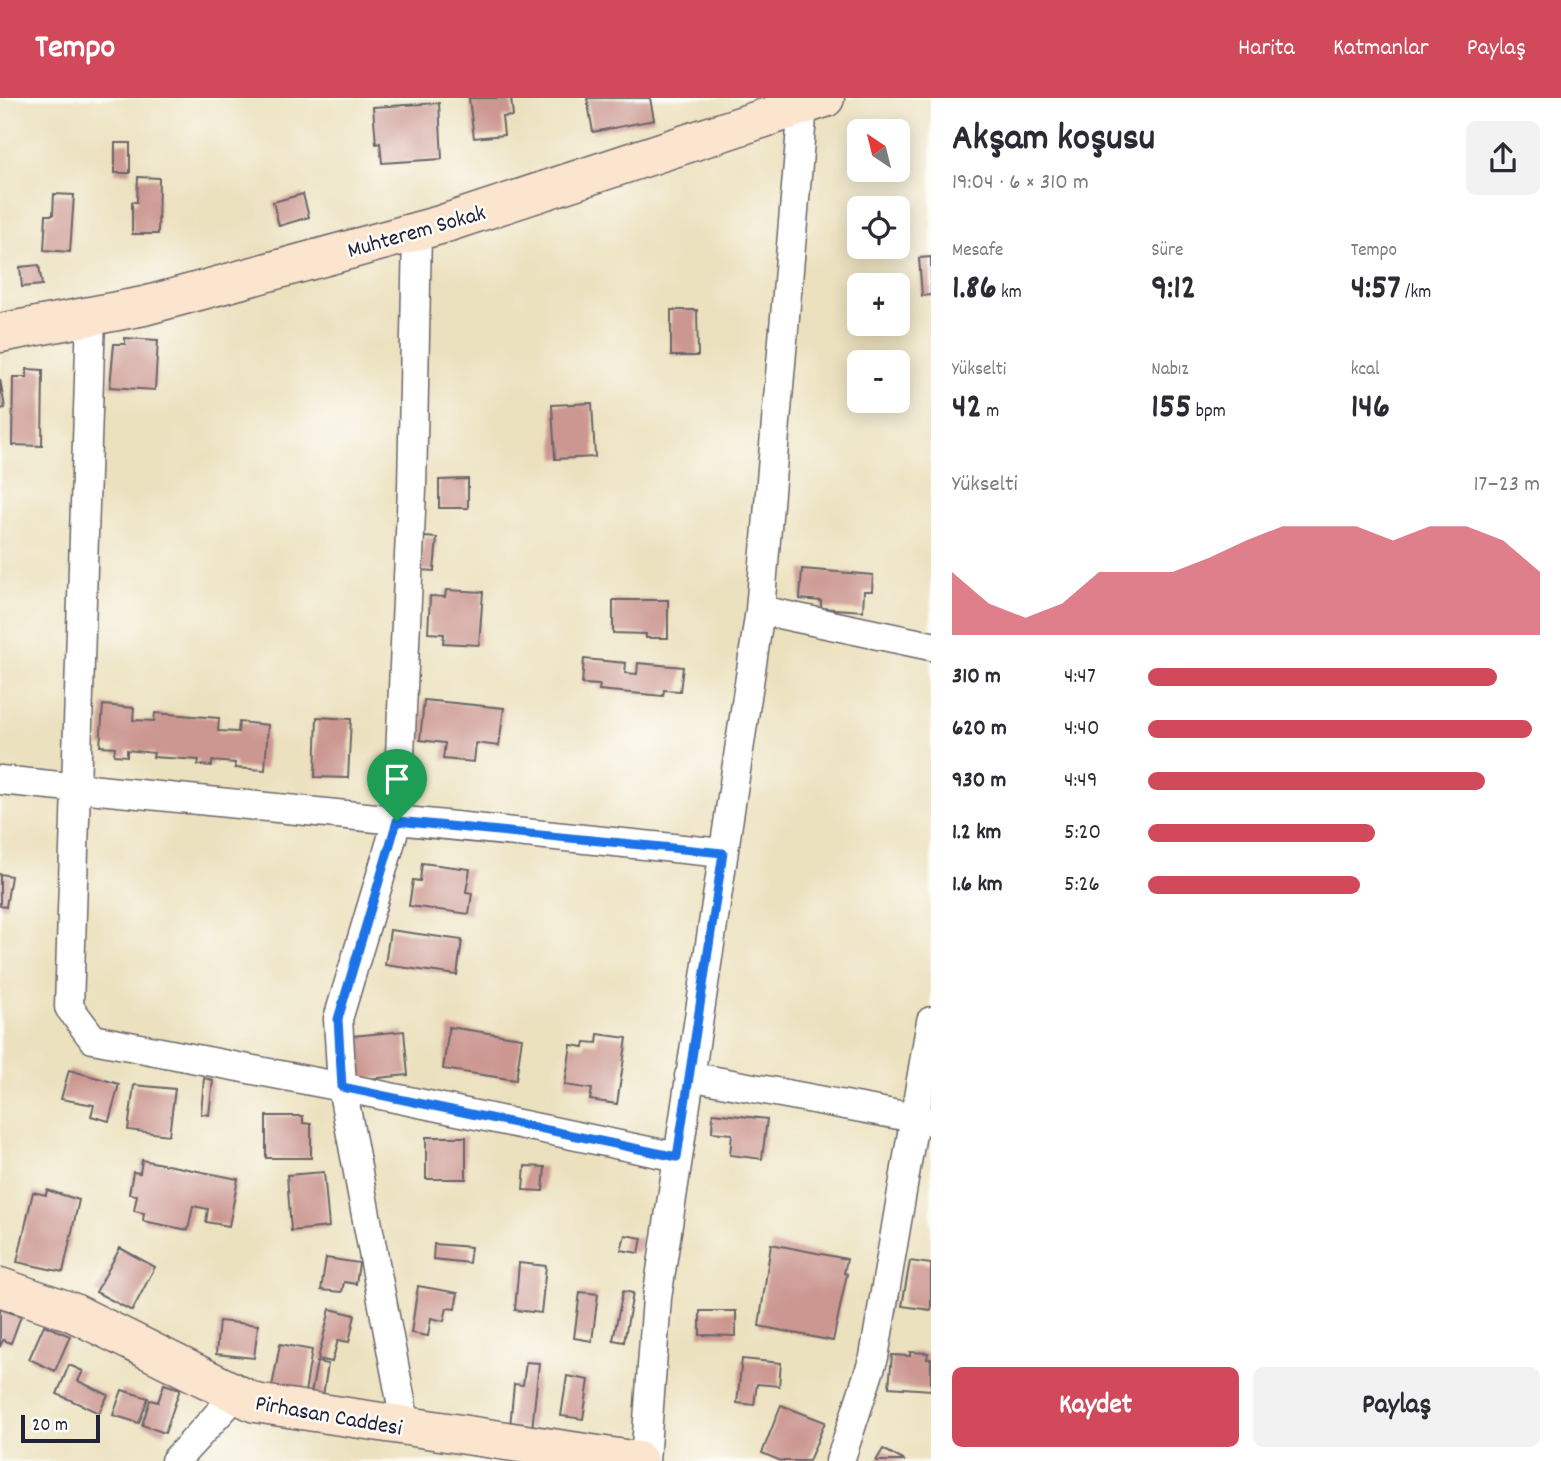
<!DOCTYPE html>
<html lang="tr">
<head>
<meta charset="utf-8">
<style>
  body { margin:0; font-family:Dekko,sans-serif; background:#f2f2f3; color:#2b2b33; height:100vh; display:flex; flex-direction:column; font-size:26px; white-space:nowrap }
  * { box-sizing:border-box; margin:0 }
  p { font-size:23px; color:#7c7c81 }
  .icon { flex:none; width:38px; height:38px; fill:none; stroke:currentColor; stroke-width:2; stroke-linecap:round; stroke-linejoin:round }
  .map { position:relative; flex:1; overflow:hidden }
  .panel { display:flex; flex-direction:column; background:#fff; width:630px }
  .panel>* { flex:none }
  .needle { width:46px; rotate:325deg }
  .controls { position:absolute; left:847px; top:21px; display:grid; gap:14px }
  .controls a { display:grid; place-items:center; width:63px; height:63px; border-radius:10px; background:#fff; box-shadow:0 4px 18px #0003; font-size:35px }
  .scale { position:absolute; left:21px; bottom:18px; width:79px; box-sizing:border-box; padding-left:7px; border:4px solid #22223b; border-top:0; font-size:19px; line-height:24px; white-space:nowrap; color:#22223b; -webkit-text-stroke:5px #fdfcf7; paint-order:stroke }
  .pin { position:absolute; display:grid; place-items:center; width:60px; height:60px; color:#fff; margin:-72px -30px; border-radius:50% 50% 50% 0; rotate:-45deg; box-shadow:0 0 7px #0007 }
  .pin .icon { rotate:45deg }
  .round { display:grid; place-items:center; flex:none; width:74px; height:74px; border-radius:10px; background:#f2f2f3 }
  .headline { display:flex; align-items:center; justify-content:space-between; height:119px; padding:0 21px }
  h1 { font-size:38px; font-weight:700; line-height:52px }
  .figures { display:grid; grid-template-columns:repeat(3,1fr); gap:10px; height:119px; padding:7px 21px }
  .figures div { display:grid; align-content:center }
  .figures b { font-size:35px; font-weight:700 }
  .figures small { font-size:19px; font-weight:400 }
  .figures p { font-size:19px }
  .chart { height:196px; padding:14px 21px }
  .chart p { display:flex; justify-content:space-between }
  .chart svg { width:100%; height:126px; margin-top:7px; fill:#d1495b; opacity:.7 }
  .primary-button { display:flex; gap:14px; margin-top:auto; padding:14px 21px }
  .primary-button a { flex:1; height:80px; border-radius:10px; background:#d1495b; color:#fff; font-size:28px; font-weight:700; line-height:80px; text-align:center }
  .primary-button a+a { background:#f2f2f3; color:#2b2b33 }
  ul { padding:0 21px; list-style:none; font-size:23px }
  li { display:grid; grid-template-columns:112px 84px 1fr; align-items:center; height:52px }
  li i { height:18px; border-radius:9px; background:#d1495b }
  header { display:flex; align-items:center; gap:42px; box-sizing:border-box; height:98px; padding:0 35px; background:#d1495b; color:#fff }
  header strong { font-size:33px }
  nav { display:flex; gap:38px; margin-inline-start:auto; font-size:24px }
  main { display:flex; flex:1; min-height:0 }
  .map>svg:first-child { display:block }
</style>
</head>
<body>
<header>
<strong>Tempo</strong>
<nav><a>Harita</a><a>Katmanlar</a><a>Paylaş</a></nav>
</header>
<main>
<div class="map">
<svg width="931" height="1363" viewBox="0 0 931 1363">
  <rect width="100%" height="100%" fill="#fdfcf7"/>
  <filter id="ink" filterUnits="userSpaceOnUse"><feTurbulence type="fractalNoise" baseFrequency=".0143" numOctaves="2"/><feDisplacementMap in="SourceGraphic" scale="14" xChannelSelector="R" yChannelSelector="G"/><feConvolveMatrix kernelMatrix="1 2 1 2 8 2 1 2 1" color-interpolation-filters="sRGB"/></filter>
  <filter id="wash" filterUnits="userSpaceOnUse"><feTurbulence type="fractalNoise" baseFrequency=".00686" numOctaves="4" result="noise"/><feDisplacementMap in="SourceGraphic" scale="28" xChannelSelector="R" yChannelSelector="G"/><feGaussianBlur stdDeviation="1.57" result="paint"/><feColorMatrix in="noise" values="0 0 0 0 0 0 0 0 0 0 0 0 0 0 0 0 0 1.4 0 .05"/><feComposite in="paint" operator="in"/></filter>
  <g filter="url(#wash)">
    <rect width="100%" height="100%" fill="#ece1be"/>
    <g id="blocks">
      <path fill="#cc9791" d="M469 0H511L513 18 502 19 504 37 474 40Z
        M587 0H650L654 22 593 34Z
        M439 5 442 61 382 65 380 45 376 46 373 9Z
        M115 45H130V75H115Z
        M138 79 159 80 158 136H132V104H137Z
        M54 96 74 97 70 154 44 152 46 117H53Z
        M303 96 309 119 279 128 273 104Z
        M931 159V197L922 198 919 160Z
        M39 167 42 187 22 189 20 169Z
        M671 212H697L698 258H671Z
        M125 240 158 242 155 292 110 289 114 246H125Z
        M27 271 43 272 42 348 12 347 13 279H27Z
        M0 281 5 310 0 311Z
        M592 305 595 359 555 361 552 307Z
        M468 381V410H439V382Z
        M424 439 437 440 434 473 421 472Z
        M802 471 873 477 872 493H864L863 513 821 510V503L800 501Z
        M446 492 483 494 479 547 443 545 444 536 428 535 430 498 445 499Z
        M613 502H668V540H646V536L613 535Z
        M584 561 626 565 625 575 637 576 638 565 683 569 680 593 664 592 663 598 599 592 600 587 582 586Z
        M424 602 504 610 499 648 476 645 474 664 443 661 445 645 420 642Z
        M103 607 134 610 133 622 154 623 155 615 219 620 218 633 238 634 239 624 268 627 265 672 235 670V665L212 663V668L198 667 199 662 153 659 154 655 127 652V658L114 657 115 649 100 648Z
        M317 619 351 621 348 680 315 679Z
        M422 765 470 771 466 794 472 795 469 816 409 808 413 782 420 783Z
        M0 776 11 778 6 809 0 808Z
        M390 832 462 842 457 877 385 867Z
        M449 929 522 940 516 982 443 971Z
        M404 933 408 977 347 983 342 939Z
        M598 936 627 940 617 1006 590 1002 592 991 565 987 571 947 584 949 585 944 597 945Z
        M69 972 119 986 109 1023 91 1018 94 1007 61 1001Z
        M204 980 213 982 209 1017 201 1016Z
        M134 987 175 991 169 1037 128 1032Z
        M713 1015 767 1021 762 1061 730 1057 732 1036 712 1034Z
        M266 1018H303V1025L311 1026V1060H266Z
        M426 1039H466V1081H426Z
        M142 1062 238 1081 229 1128 206 1124 208 1111 193 1108 188 1132 143 1123 144 1115 134 1113 137 1097 129 1096 133 1074 140 1075Z
        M525 1068 545 1069 543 1093 523 1092Z
        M324 1074 329 1129 291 1133 287 1077Z
        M47 1092 79 1102 63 1174 17 1164 33 1094 46 1097Z
        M625 1137 642 1140 639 1155 621 1152Z
        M434 1146 471 1149 469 1165 433 1161Z
        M771 1146 847 1161 844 1175 847 1176 833 1243 759 1228Z
        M120 1150 155 1169 132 1213 96 1194Z
        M326 1160 359 1165 356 1186 344 1184 342 1194 321 1192Z
        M910 1163 931 1166V1212L902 1208Z
        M519 1165 546 1168 541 1215 515 1212Z
        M418 1188 458 1195 455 1211 447 1210 444 1223 431 1220 428 1238 411 1235Z
        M623 1193 633 1195 624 1244 613 1242Z
        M580 1194 598 1196 592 1243 574 1240Z
        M0 1211 21 1218 11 1245 3 1242 0 1249Z
        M330 1211 355 1217 349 1244 338 1242 332 1264 318 1261Z
        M700 1213H736V1238L700 1237Z
        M219 1223 258 1227 254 1260 216 1256Z
        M44 1227 70 1238 55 1273 29 1261Z
        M280 1246 312 1252 305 1294 272 1289Z
        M910 1254 928 1255 927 1261H931V1292L889 1289 892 1257 910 1258Z
        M742 1261 781 1265 779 1288 757 1286 754 1307 737 1305Z
        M317 1264 328 1266 323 1298 311 1296Z
        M526 1264 539 1265 532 1331 510 1329 514 1286 523 1287Z
        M69 1267 83 1273 78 1283 108 1297 99 1315 57 1296Z
        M567 1278 589 1282 583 1321 561 1318Z
        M164 1286 180 1291 165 1335 142 1327 150 1302 158 1304Z
        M122 1292 148 1300 139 1325 113 1317Z
        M781 1307 825 1324 809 1363H781L762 1355Z
        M883 1351 905 1363H876Z"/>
    </g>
  </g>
  <g filter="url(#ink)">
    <use href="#blocks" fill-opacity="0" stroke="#696569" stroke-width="2"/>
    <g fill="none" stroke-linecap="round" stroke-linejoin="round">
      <defs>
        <path id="street" d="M91 218 69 909 93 941 342 989 677 1059
          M760 512 931 548
          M0 682 723 755
          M689 978 931 1023
          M406 1330 342 989 338 921 397 723 412 391 417 134
          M175 1363 237 1296
          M645 1363 657 1200 760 512 803 7
          M840 1363 874 1259 931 923"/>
        <path id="secondary" d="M0 235 144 208 440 127 825 0
          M0 1189 72 1214 255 1305 638 1363"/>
      </defs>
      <use href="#street" stroke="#696569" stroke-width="31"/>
      <use href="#secondary" stroke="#696569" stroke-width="41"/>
      <use href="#street" stroke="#fff" stroke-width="28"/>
      <use href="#secondary" stroke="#fce5cf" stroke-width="38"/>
    </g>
  </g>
  <g fill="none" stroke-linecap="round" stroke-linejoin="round" filter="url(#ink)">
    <defs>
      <path id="route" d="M397 723 723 755 677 1059 342 989 338 921Z"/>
    </defs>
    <use href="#route" stroke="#fff" stroke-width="14"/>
    <use href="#route" stroke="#1a73e8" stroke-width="9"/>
  </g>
  <g text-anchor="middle" stroke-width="5" stroke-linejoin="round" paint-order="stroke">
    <g font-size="23" fill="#22223b" stroke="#fdfcf7">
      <text transform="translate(416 132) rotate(-16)" y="8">Muhterem Sokak</text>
      <text transform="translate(329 1316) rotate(10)" y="8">Pirhasan Caddesi</text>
    </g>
  </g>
</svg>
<div class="controls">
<a><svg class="needle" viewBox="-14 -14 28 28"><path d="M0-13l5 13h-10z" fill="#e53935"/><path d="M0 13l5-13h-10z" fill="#7c7c81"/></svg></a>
<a><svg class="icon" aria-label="locate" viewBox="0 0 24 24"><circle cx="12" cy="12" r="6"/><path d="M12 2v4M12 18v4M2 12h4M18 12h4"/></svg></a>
<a>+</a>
<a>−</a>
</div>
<div class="scale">20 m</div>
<div class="pin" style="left:397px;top:723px;background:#1e9e55"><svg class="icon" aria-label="arrive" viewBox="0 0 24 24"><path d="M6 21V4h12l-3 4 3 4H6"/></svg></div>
</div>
<section class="panel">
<div class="headline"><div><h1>Akşam koşusu</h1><p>19:04 · 6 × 310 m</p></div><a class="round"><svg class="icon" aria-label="share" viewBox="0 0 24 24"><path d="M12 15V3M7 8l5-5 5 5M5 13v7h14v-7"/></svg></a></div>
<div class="figures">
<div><p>Mesafe</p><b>1.86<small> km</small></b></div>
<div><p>Süre</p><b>9:12</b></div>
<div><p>Tempo</p><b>4:57<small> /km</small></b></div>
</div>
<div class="figures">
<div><p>Yükselti</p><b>42<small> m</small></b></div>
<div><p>Nabız</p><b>155<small> bpm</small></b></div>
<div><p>kcal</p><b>146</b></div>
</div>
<div class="chart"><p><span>Yükselti</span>17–23 m</p>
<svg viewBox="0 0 160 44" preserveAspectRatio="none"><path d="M0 44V22L10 33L20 38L30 33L40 22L50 22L60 22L70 17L80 11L90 6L100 6L110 6L120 11L130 6L140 6L150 11L160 22V44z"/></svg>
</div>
<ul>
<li><b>310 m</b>4:47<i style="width:89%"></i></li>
<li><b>620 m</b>4:40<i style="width:98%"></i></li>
<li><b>930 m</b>4:49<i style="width:86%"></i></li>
<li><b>1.2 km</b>5:20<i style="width:58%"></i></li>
<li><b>1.6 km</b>5:26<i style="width:54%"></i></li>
</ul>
<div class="primary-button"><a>Kaydet</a><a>Paylaş</a></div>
</section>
</main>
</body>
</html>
